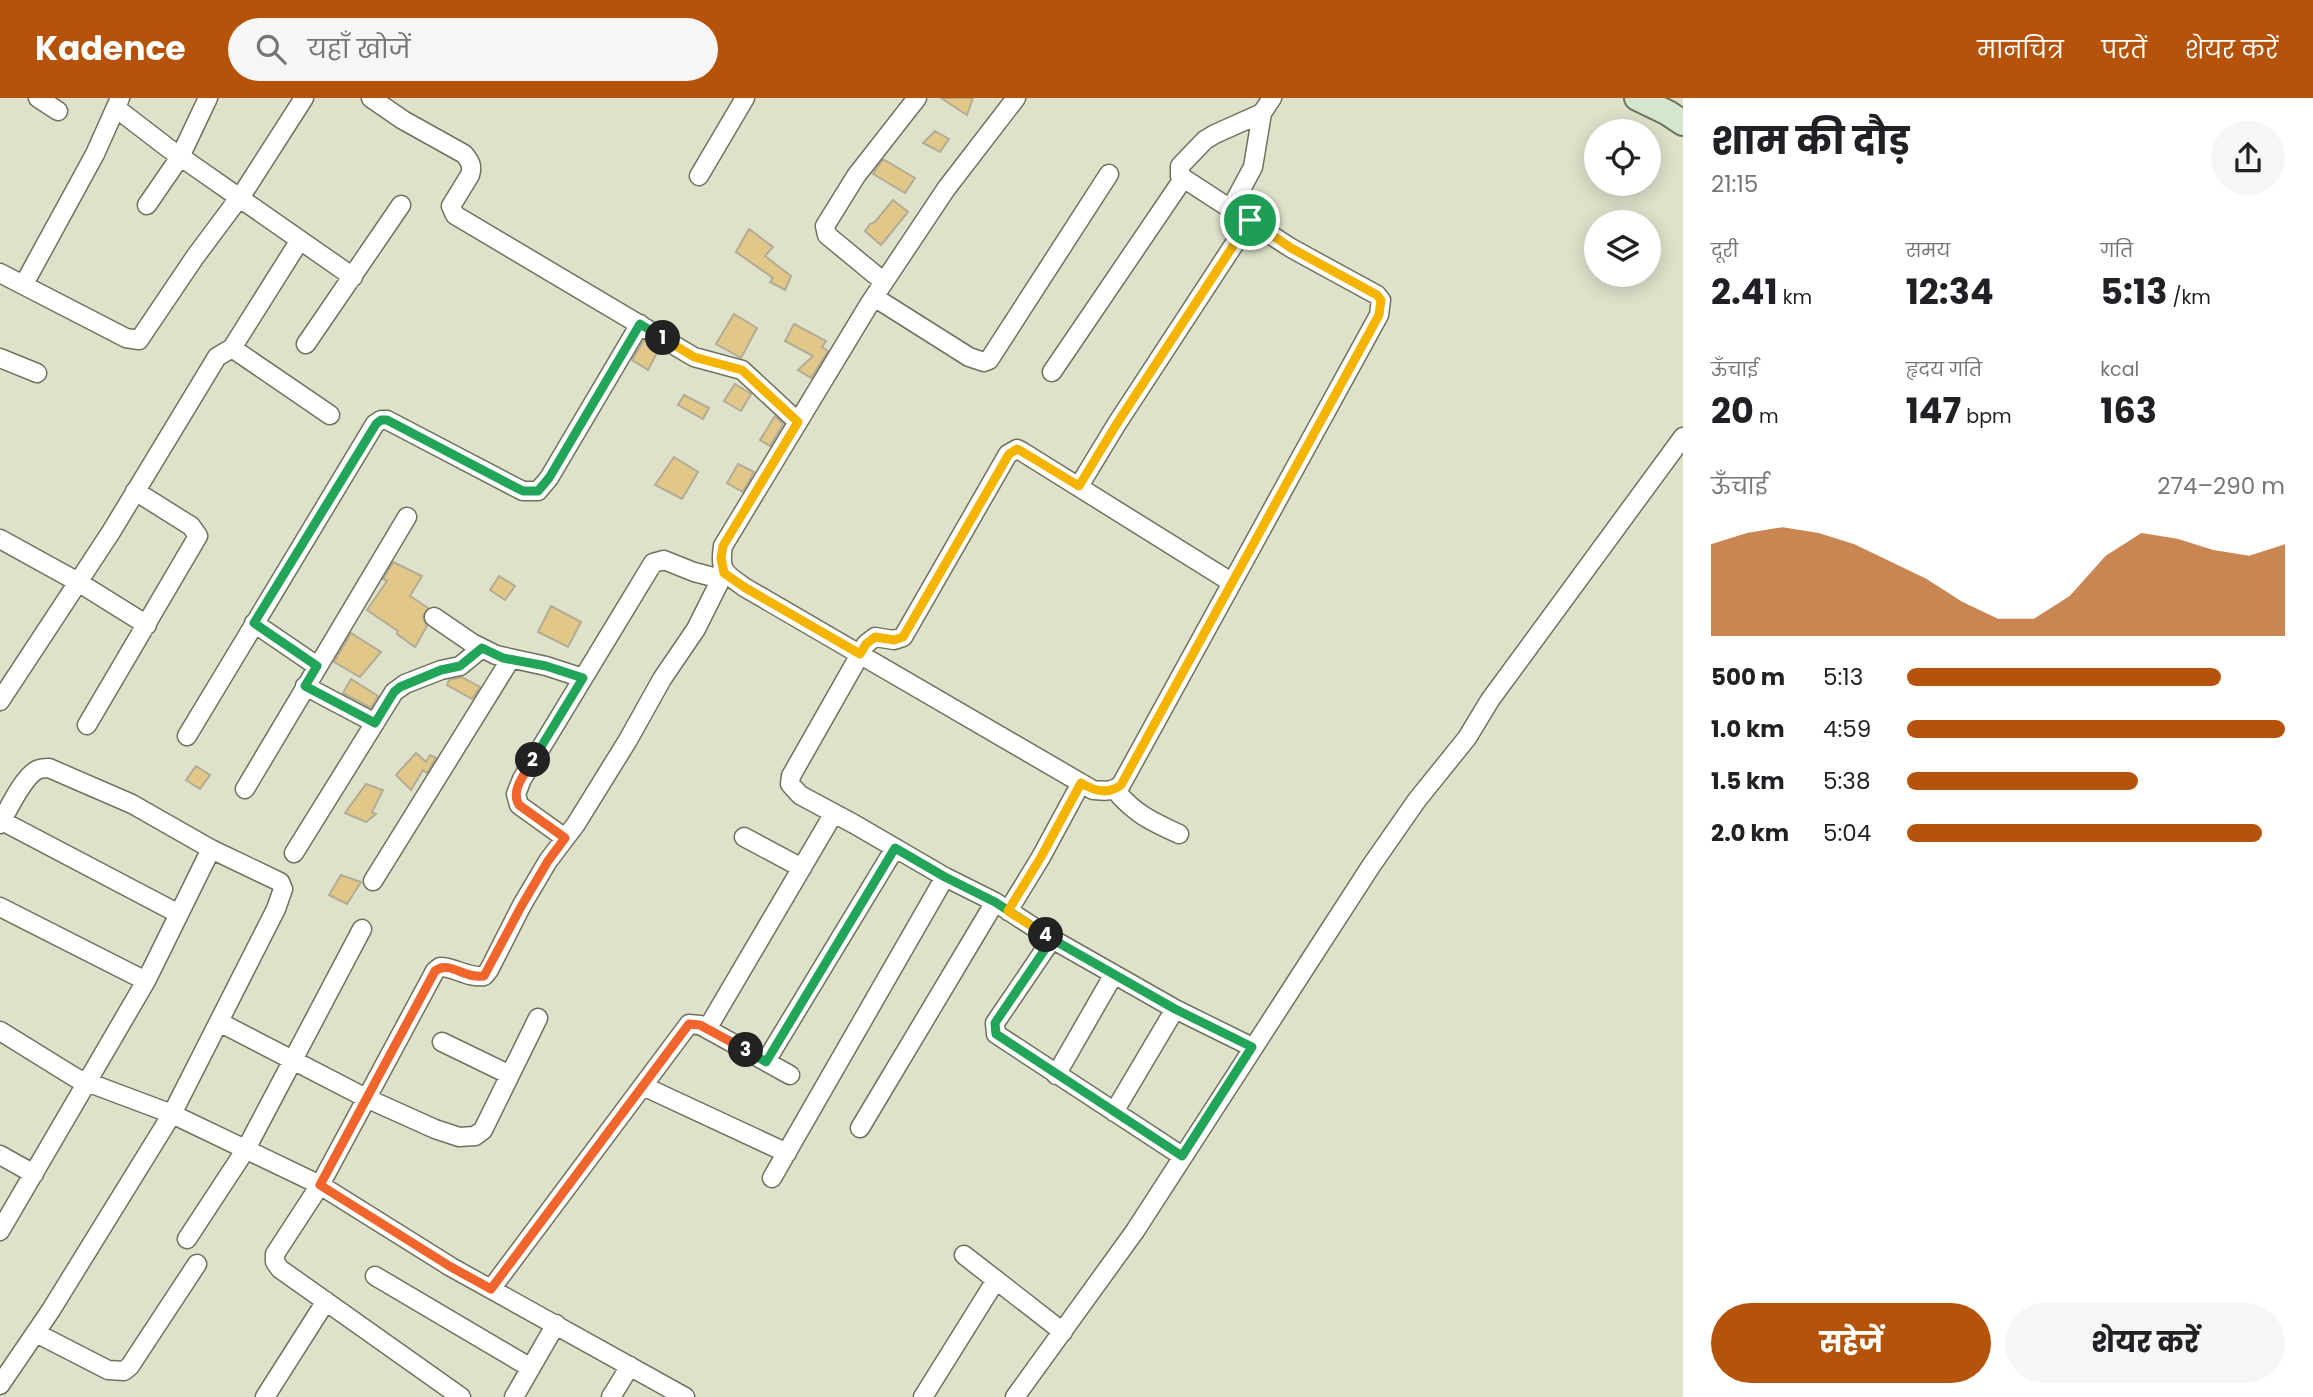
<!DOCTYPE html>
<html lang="hi">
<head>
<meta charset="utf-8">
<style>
  body { margin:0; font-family:Poppins,"Noto Sans Devanagari",sans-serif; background:#f6f6f6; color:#202124; height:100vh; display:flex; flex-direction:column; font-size:26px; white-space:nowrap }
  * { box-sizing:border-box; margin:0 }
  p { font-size:23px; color:#757577 }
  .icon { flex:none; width:38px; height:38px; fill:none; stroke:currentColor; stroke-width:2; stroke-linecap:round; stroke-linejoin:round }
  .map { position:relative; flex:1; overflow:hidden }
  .sheet { display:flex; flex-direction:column; background:#fff; width:630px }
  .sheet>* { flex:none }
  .tools { position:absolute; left:1584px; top:21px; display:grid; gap:14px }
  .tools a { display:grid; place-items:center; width:77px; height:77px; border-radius:50%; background:#fff; box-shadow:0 4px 18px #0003; font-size:35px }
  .pin { position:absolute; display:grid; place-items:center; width:60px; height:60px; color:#fff; margin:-30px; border:4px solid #fff; border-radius:50%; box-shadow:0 2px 7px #0007 }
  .km { position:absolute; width:35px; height:35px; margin:-18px; border-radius:50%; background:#222; color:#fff; font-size:19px; line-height:35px; text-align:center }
  .round { display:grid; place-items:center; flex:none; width:74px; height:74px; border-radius:37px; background:#f6f6f6 }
  .head { display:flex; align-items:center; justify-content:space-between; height:119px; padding:0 28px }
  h1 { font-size:38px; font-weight:700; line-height:52px }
  .figures { display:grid; grid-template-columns:repeat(3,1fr); gap:10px; height:119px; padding:7px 28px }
  .figures div { display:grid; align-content:center }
  .figures b { font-size:35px; font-weight:700 }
  .figures small { font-size:19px; font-weight:400 }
  .figures p { font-size:19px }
  .chart { height:196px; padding:14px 28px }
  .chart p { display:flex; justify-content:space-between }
  .chart svg { width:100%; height:126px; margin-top:7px; fill:#b45309; opacity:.7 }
  .button { display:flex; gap:14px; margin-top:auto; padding:14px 28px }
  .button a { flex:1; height:80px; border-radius:42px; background:#b45309; color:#fff; font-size:28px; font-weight:700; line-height:80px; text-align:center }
  .button a+a { background:#f6f6f6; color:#202124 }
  ul { padding:0 28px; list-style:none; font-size:23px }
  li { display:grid; grid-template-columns:112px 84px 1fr; align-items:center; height:52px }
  li i { height:18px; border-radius:9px; background:#b45309 }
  header { display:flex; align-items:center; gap:42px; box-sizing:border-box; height:98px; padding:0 35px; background:#b45309; color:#fff }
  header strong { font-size:33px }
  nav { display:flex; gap:38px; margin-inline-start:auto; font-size:24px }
  .search { width:490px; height:63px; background:#f6f6f6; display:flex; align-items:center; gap:18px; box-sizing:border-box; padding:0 24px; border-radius:38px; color:#757577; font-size:26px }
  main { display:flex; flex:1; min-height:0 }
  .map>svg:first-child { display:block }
</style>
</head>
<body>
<header>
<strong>Kadence</strong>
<div class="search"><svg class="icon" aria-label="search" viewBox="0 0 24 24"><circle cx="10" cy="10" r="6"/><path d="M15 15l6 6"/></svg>यहाँ खोजें</div>
<nav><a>मानचित्र</a><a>परतें</a><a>शेयर करें</a></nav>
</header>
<main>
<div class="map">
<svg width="1683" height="1299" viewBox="0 0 1683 1299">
  <rect width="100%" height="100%" fill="#dfe2ca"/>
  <path fill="#e1c889" stroke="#b4ab95" stroke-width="2" d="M941 0H973L967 17Z
    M935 33 949 41 940 54 923 45Z
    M883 61 915 80 905 95 873 76Z
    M893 102 908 114 881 147 865 133 870 126 875 124Z
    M749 131 773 149 765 158 791 178 785 192 770 184 773 180 736 154Z
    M734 216 757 230 741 260 716 246Z
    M794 226 826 243 822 249 828 253 811 280 798 272 813 258 785 243Z
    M644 242 659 251 648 272 632 262Z
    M735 286 751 296 741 313 724 303Z
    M684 297 709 310 703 321 678 307Z
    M775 318 783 326 770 348 760 342Z
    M674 359 698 374 682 401 655 387Z
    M738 366 754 374 743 394 727 385Z
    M393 464 422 478 410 498 428 510 423 519 427 528 415 549 397 536 398 533 367 512 387 483 383 481Z
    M499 478 515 488 505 502 490 492Z
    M551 508 581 524 568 549 538 534Z
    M351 535 381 554 360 579 334 564Z
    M462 579 480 589 472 601 447 587 449 582Z
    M351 581 378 598 371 610 343 595Z
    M416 655 426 664 430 657 436 660 427 675 423 672 411 692 396 677Z
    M196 668 210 677 200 691 186 682Z
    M366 686 383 692 372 714 376 716 366 724 345 715Z
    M341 777 361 784 347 806 329 797Z"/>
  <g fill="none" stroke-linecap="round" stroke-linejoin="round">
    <defs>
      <path id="street" d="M38 0 58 13
        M371 0 403 22 464 56C470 63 473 68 470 77L451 108 455 117 694 259 742 272 798 324
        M1016 0 946 91 870 205 723 448C719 474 725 475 744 489L1093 692C1105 693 1112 694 1121 687L1379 217 1381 202 1377 197 1291 150 1180 78V68L1205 42 1215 36 1262 15
        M116 10 168 50 353 179
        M699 78 745 0
        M147 107 180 59 208 0
        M1231 110 1253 69 1262 15 1272 0
        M300 142 232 250 330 317
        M0 175 126 240 139 242 195 159 245 92 304 0
        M884 184 827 137 825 128 856 78 917 0
        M24 186 95 56 120 0
        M874 199 969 259 984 264 989 262 1109 76
        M306 246 401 107
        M0 260 37 275
        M1052 274 1183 81
        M1079 388 1116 327 1250 122
        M0 441 78 484 147 527
        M1231 484 1021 353 1017 351 1008 356 903 539 894 542 875 539 866 546 791 678 790 686 800 697 854 726 945 779 995 804 1052 841 1175 911 1252 949
        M434 519 472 545 496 557 546 568 583 580
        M254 525 317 568
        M305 588 375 625
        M0 603 111 434 217 259 232 250
        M87 627 198 438 191 428 135 393
        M187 638 375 326 381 322H387L515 389 523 393H538L549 380 640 226
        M245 691 407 419
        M1115 692C1135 716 1151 723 1179 736
        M2 723 179 816
        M0 726C8 712 23 679 37 672 41 670 45 670 49 670L132 706 211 751 280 784 283 791 276 811 172 1016 51 1212 0 1287
        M744 739 802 770
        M565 740 519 707 516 696 522 681 653 465 664 462 694 474 721 481
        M294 755 394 594 405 586 441 572 460 568 482 550
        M373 783 510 562
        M0 809 146 883
        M1008 813 1041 759 1081 685
        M1052 841 995 925 996 936 1182 1058
        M219 924 366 1000 435 1031 459 1039 475 1038 483 1032 538 920
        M707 931 834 715
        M0 933 76 980 172 1016 320 1087 451 1169 685 1299
        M442 944 510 977
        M766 963 895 750
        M1056 977 1114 876
        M643 988 787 1055
        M1114 1014 1175 911
        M860 1030 995 804
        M0 1057 34 1076
        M772 1080 945 779
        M0 1133 146 883 211 751
        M187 1141 246 1051 362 831
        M964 1157 1063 1234
        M375 1178 531 1270
        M491 1191 689 926 700 927 790 977
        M36 1235 108 1272 124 1273 130 1268 197 1166
        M265 1299 326 1203
        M461 1299 280 1171 275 1164V1156L320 1087 435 873 440 869C456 869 466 880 484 878L489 872 522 807 548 763 576 726 628 642 662 581 696 531 724 475
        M514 1299 556 1226
        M611 1299 630 1268
        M923 1299 996 1182
        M1015 1299 1135 1133 1371 768 1417 702 1467 640 1490 602 1683 339"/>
      <path id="secondary" d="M1637 0 1668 15 1683 25"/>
    </defs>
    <use href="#street" stroke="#6f725c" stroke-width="21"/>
    <use href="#secondary" stroke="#6f725c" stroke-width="28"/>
    <use href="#street" stroke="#fff" stroke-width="18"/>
    <use href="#secondary" stroke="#d4e6cd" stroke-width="24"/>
  </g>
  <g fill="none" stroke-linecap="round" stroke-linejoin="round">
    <defs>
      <path id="split-1" d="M663 240 694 259 742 272 798 324 723 448 721 460 724 475 744 489 860 556 866 546 875 539 894 542 903 539 1009 356 1017 351 1021 353 1079 388 1116 327 1250 122"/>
      <path id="split-2" d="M533 662 583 580 546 568 503 560 482 550 460 568 441 572 400 589 394 594 375 625 305 588 317 568 254 525 376 326 381 322H387L515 389 523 393H538L549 380 640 226 663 240"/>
      <path id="split-3" d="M533 662C525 676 510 692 519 707L565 740 548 763 522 807 484 878C463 881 450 862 435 873L320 1087 451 1169 491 1191 689 926 700 927 746 952"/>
      <path id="split-4" d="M746 952 766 964 895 750 945 779 995 804 1052 841 995 925 996 936 1182 1058 1252 949 1175 911 1052 841 1046 837"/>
      <path id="split-5" d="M1046 837 1008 813 1041 759 1081 685C1094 693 1108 697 1121 687L1379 217 1381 202 1377 197 1291 150 1250 122"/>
    </defs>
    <use href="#split-1" stroke="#fff" stroke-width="14"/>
    <use href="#split-2" stroke="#fff" stroke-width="14"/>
    <use href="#split-3" stroke="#fff" stroke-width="14"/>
    <use href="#split-4" stroke="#fff" stroke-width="14"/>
    <use href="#split-5" stroke="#fff" stroke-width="14"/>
    <use href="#split-1" stroke="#f5b400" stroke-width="9"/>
    <use href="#split-2" stroke="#22a559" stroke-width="9"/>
    <use href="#split-3" stroke="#f0652b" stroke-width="9"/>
    <use href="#split-4" stroke="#22a559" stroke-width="9"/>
    <use href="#split-5" stroke="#f5b400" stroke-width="9"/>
  </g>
</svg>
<div class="tools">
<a><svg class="icon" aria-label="locate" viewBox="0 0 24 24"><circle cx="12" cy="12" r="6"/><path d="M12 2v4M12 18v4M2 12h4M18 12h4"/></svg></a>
<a><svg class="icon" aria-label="layers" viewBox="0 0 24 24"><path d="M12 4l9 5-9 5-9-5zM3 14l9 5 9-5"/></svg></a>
</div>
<div class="pin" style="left:1250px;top:122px;background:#1e9e55"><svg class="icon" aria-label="arrive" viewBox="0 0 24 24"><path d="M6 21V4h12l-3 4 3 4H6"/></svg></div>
<b class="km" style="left:663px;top:240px">1</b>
<b class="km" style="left:533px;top:662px">2</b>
<b class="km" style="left:746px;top:952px">3</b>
<b class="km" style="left:1046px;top:837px">4</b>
</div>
<section class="sheet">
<div class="head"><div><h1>शाम की दौड़</h1><p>21:15</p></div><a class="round"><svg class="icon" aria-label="share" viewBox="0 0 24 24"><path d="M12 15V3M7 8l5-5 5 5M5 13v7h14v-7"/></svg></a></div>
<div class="figures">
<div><p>दूरी</p><b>2.41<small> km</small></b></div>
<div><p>समय</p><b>12:34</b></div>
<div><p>गति</p><b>5:13<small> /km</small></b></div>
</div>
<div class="figures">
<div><p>ऊँचाई</p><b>20<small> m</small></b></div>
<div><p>हृदय गति</p><b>147<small> bpm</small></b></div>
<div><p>kcal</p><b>163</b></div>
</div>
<div class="chart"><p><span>ऊँचाई</span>274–290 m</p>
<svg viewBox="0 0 160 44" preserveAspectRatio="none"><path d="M0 44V12L10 8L20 6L30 8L40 12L50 18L60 24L70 32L80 38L90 38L100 30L110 16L120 8L130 10L140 14L150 16L160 12V44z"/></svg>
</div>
<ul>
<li><b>500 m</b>5:13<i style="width:83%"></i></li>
<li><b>1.0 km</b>4:59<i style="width:100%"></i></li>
<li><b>1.5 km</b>5:38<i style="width:61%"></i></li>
<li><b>2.0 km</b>5:04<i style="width:94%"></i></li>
</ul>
<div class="button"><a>सहेजें</a><a>शेयर करें</a></div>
</section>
</main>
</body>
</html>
